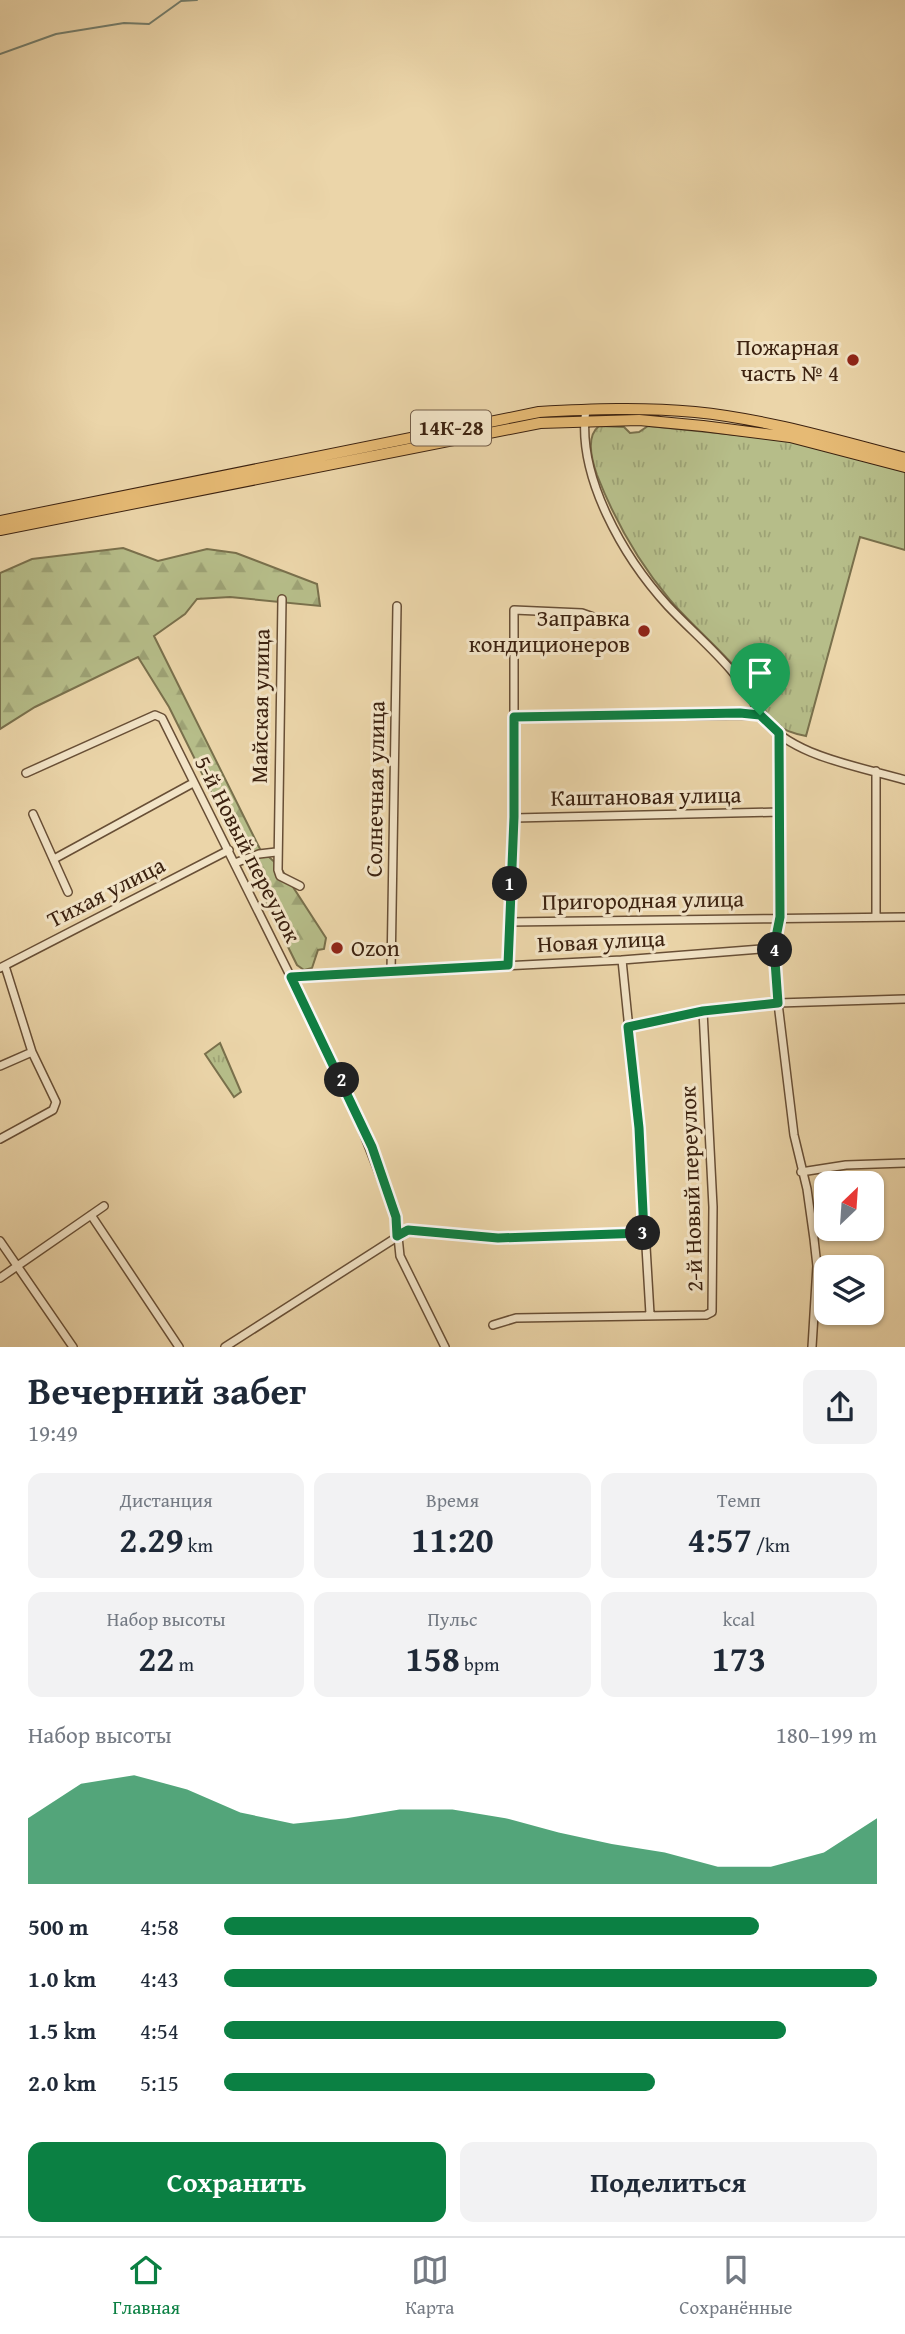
<!DOCTYPE html>
<html lang="ru">
<head>
<meta charset="utf-8">
<style>
  body { margin:0; font-family:"Gentium Book Plus",serif; background:#f2f2f3; color:#1f2937; height:100vh; display:flex; flex-direction:column; font-size:26px; white-space:nowrap }
  * { box-sizing:border-box; margin:0 }
  p { font-size:23px; color:#747a83 }
  .icon { flex:none; width:38px; height:38px; fill:none; stroke:currentColor; stroke-width:2; stroke-linecap:round; stroke-linejoin:round }
  .map { position:relative; height:1347px; overflow:hidden }
  .drawer { display:flex; flex-direction:column; background:#fff; flex:1 }
  .drawer>* { flex:none }
  .needle { width:46px; rotate:25deg }
  .buttons { position:absolute; left:814px; top:1171px; display:grid; gap:14px }
  .buttons a { display:grid; place-items:center; width:70px; height:70px; border-radius:14px; background:#fff; box-shadow:0 2px 5px #0004; font-size:35px }
  .pin { position:absolute; display:grid; place-items:center; width:60px; height:60px; color:#fff; margin:-72px -30px; border-radius:50% 50% 50% 0; rotate:-45deg; box-shadow:0 0 7px #0007 }
  .pin .icon { rotate:45deg }
  .km { position:absolute; width:35px; height:35px; margin:-18px; border-radius:50%; background:#222; color:#fff; font-size:19px; line-height:35px; text-align:center }
  .round { display:grid; place-items:center; flex:none; width:74px; height:74px; border-radius:14px; background:#f2f2f3 }
  .headline { display:flex; align-items:center; justify-content:space-between; height:119px; padding:0 28px }
  h1 { font-size:38px; font-weight:700; line-height:52px }
  .metrics { display:grid; grid-template-columns:repeat(3,1fr); gap:10px; height:119px; padding:7px 28px }
  .metrics div { display:grid; align-content:center; border-radius:14px; background:#f2f2f3; text-align:center }
  .metrics b { font-size:35px; font-weight:700 }
  .metrics small { font-size:19px; font-weight:400 }
  .metrics p { font-size:19px }
  .chart { height:196px; padding:14px 28px }
  .chart p { display:flex; justify-content:space-between }
  .chart svg { width:100%; height:126px; margin-top:7px; fill:#0b8043; opacity:.7 }
  .cta { display:flex; gap:14px; margin-top:auto; padding:14px 28px }
  .cta a { flex:1; height:80px; border-radius:14px; background:#0b8043; color:#fff; font-size:28px; font-weight:700; line-height:80px; text-align:center }
  .cta a+a { background:#f2f2f3; color:#1f2937 }
  ul { padding:0 28px; list-style:none; font-size:23px }
  li { display:grid; grid-template-columns:112px 84px 1fr; align-items:center; height:52px }
  li i { height:18px; border-radius:9px; background:#0b8043 }
  .dock { display:flex; justify-content:space-around; align-items:center; height:98px; border-top:2px solid #e0e1e3; background:#fff; font-size:19px; color:#747a83 }
  .dock a { display:grid; justify-items:center; gap:4px }
  .dock .selected { color:#0b8043 }
  .map>svg:first-child { display:block }
</style>
</head>
<body>
<div class="map">
<svg width="905" height="1347" viewBox="0 0 905 1347">
  <defs>
    <pattern id="grass-tufts" width="24" height="20" patternUnits="userSpaceOnUse" patternTransform="scale(1.75)"><rect width="24" height="20" fill="#b6bd89"/><path d="M3 7l-1-3M5 7V3M7 7l1-3M15 17l-1-3M17 17v-4M19 17l1-3" fill="none" stroke="#9da275"/></pattern>
    <pattern id="forest-firs" width="22" height="20" patternUnits="userSpaceOnUse" patternTransform="scale(1.75)"><rect width="22" height="20" fill="#b6bd89"/><path d="M5 1l3.5 6h-7zM16 11l3.5 6h-7z" fill="#9da275"/></pattern>
  </defs>
  <rect width="100%" height="100%" fill="#ebd5a9"/>
  <filter id="stains"><feTurbulence type="fractalNoise" baseFrequency=".00286" numOctaves="4"/><feColorMatrix values="0 0 0 0 .2 0 0 0 0 .09 0 0 0 0 .02 0 0 0 .5 -.17"/></filter>
  <radialGradient id="worn" r=".72"><stop offset=".6" stop-color="#630" stop-opacity="0"/><stop offset="1" stop-color="#630" stop-opacity=".3"/></radialGradient>
  <path fill="url(#grass-tufts)" stroke="#79704c" stroke-width="2" d="M599 426 624 427 630 433 639 432 648 426 796 441 905 471V550L860 537 806 736C762 728 769 708 747 681 724 652 694 628 670 600 638 562 615 521 597 475 592 461 585 437 599 426Z
    M220 1043 241 1092 234 1097 205 1054Z"/>
  <path fill="url(#forest-firs)" stroke="#79704c" stroke-width="2" d="M123 548 158 561 207 549 236 553 317 584 320 606 230 597 197 599 185 614 154 636 260 849 280 867 326 938 324 949 318 950 312 968 304 970 297 965 169 707 138 657 35 707 0 729V573L32 559Z"/>
  <g fill="none" stroke-linecap="round" stroke-linejoin="round">
    <path stroke="#737d6c" stroke-width="2" d="M0 54 56 34 124 23 149 24 181 1 197 0"/>
    <defs>
      <path id="minor" d="M586 409C576 476 624 558 668 606 702 642 740 670 760 715
        M282 599 278 870 280 876 300 886
        M514 717 760 715C790 757 859 766 905 780
        M876 771V917
        M26 773 155 715 162 718 346 1088 396 1217 400 1256 445 1347
        M33 814 68 892
        M514 818 779 812
        M54 859 193 783
        M235 863 259 854 276 852
        M508 922 905 917
        M774 948 780 917 779 733
        M622 960 639 1128 650 1314
        M508 965 514 818V610L582 613 599 619
        M0 968 229 850
        M391 972 397 606
        M291 977 622 960 774 948 778 1003 905 999
        M628 1027 703 1011 778 1003 794 1135 807 1189 814 1239 817 1266 812 1347
        M0 1066 32 1052
        M0 1139 53 1110 56 1102 32 1052 5 966
        M801 1172 846 1165 905 1163
        M91 1215 179 1347
        M0 1241 73 1347
        M0 1278 104 1206
        M493 1325 516 1318 706 1315 712 1312 713 1207 703 1011
        M225 1347 408 1230 498 1238 644 1233"/>
      <path id="major" d="M0 521 539 412C591 409 643 407 695 412 766 419 836 440 905 458
        M0 530 540 423 639 420 703 426 790 437 905 467"/>
    </defs>
    <use href="#minor" stroke="#684f36" stroke-width="10"/>
    <use href="#major" stroke="#3c2210" stroke-width="12"/>
    <use href="#minor" stroke="#f2e4c7" stroke-width="7"/>
    <use href="#major" stroke="#e6ba74" stroke-width="10"/>
  </g>
  <g fill="none" stroke-linecap="round" stroke-linejoin="round">
    <defs>
      <path id="route" d="M740 713 760 715 779 733 780 917 774 947 778 1003 703 1011 628 1027 639 1128 644 1233 498 1238 408 1230 397 1236 396 1217 372 1147 291 977 508 965 514 817V717Z"/>
    </defs>
    <use href="#route" stroke="#fff" stroke-width="14"/>
    <use href="#route" stroke="#0b8043" stroke-width="9"/>
  </g>
  <g fill="#8f2418" stroke="#f2e4c7" stroke-width="2.5">
    <circle cx="853" cy="360" r="7"/>
    <circle cx="644" cy="631" r="7"/>
    <circle cx="337" cy="948" r="7"/>
  </g>
  <g text-anchor="middle" stroke-width="6" stroke-linejoin="round" paint-order="stroke">
    <rect fill="#f2e4c7" stroke="#735c47" stroke-width="2" x="411" y="410.5" width="80" height="35" rx="5"/>
    <g font-size="21" font-weight="bold" fill="#3c2210">
      <text x="451" y="435">14К-28</text>
    </g>
    <g font-size="23" fill="#3c2210" stroke="#f2e4c7" text-anchor="end">
      <text x="839" y="355">Пожарная<tspan x="839" dy="26">часть № 4</tspan></text>
      <text x="630" y="626">Заправка<tspan x="630" dy="26">кондиционеров</tspan></text>
      <text x="351" y="956" text-anchor="start">Ozon</text>
    </g>
    <g font-size="23" fill="#3c2210" stroke="#f2e4c7">
      <text transform="translate(260 706) rotate(-89)" y="8">Майская улица</text>
      <text transform="translate(375 789) rotate(-89)" y="8">Солнечная улица</text>
      <text transform="translate(646 796) rotate(-1)" y="8">Каштановая улица</text>
      <text transform="translate(248 849) rotate(63)" y="8">5-й Новый переулок</text>
      <text transform="translate(106 892) rotate(-27)" y="8">Тихая улица</text>
      <text transform="translate(643 900) rotate(-1)" y="8">Пригородная улица</text>
      <text transform="translate(601 941) rotate(-3)" y="8">Новая улица</text>
      <text transform="translate(691 1189) rotate(-92)" y="8">2-й Новый переулок</text>
    </g>
  </g>
  <rect width="100%" height="100%" filter="url(#stains)"/>
  <rect width="100%" height="100%" fill="url(#worn)"/>
</svg>
<div class="buttons">
<a><svg class="needle" viewBox="-14 -14 28 28"><path d="M0-13l5 13h-10z" fill="#e53935"/><path d="M0 13l5-13h-10z" fill="#747a83"/></svg></a>
<a><svg class="icon" aria-label="layers" viewBox="0 0 24 24"><path d="M12 4l9 5-9 5-9-5zM3 14l9 5 9-5"/></svg></a>
</div>
<div class="pin" style="left:760px;top:715px;background:#1e9e55"><svg class="icon" aria-label="arrive" viewBox="0 0 24 24"><path d="M6 21V4h12l-3 4 3 4H6"/></svg></div>
<b class="km" style="left:510px;top:884px">1</b>
<b class="km" style="left:342px;top:1080px">2</b>
<b class="km" style="left:643px;top:1233px">3</b>
<b class="km" style="left:775px;top:950px">4</b>
</div>
<section class="drawer">
<div class="headline"><div><h1>Вечерний забег</h1><p>19:49</p></div><a class="round"><svg class="icon" aria-label="share" viewBox="0 0 24 24"><path d="M12 15V3M7 8l5-5 5 5M5 13v7h14v-7"/></svg></a></div>
<div class="metrics">
<div><p>Дистанция</p><b>2.29<small> km</small></b></div>
<div><p>Время</p><b>11:20</b></div>
<div><p>Темп</p><b>4:57<small> /km</small></b></div>
</div>
<div class="metrics">
<div><p>Набор высоты</p><b>22<small> m</small></b></div>
<div><p>Пульс</p><b>158<small> bpm</small></b></div>
<div><p>kcal</p><b>173</b></div>
</div>
<div class="chart"><p><span>Набор высоты</span>180–199 m</p>
<svg viewBox="0 0 160 44" preserveAspectRatio="none"><path d="M0 44V21L10 9L20 6L30 11L40 19L50 23L60 21L70 18L80 18L90 21L100 26L110 30L120 33L130 38L140 38L150 33L160 21V44z"/></svg>
</div>
<ul>
<li><b>500 m</b>4:58<i style="width:82%"></i></li>
<li><b>1.0 km</b>4:43<i style="width:100%"></i></li>
<li><b>1.5 km</b>4:54<i style="width:86%"></i></li>
<li><b>2.0 km</b>5:15<i style="width:66%"></i></li>
</ul>
<div class="cta"><a>Сохранить</a><a>Поделиться</a></div>
</section>
<nav class="dock">
<a class="selected"><svg class="icon" aria-label="home" viewBox="0 0 24 24"><path d="M3 11l9-7 9 7M6 9v11h12V9"/></svg>Главная</a>
<a><svg class="icon" aria-label="map" viewBox="0 0 24 24"><path d="M3 6l6-2 6 2 6-2v14l-6 2-6-2-6 2zM9 4v14M15 6v14"/></svg>Карта</a>
<a><svg class="icon" aria-label="saved" viewBox="0 0 24 24"><path d="M7 4h10v16l-5-4-5 4z"/></svg>Сохранённые</a>
</nav>
</body>
</html>
